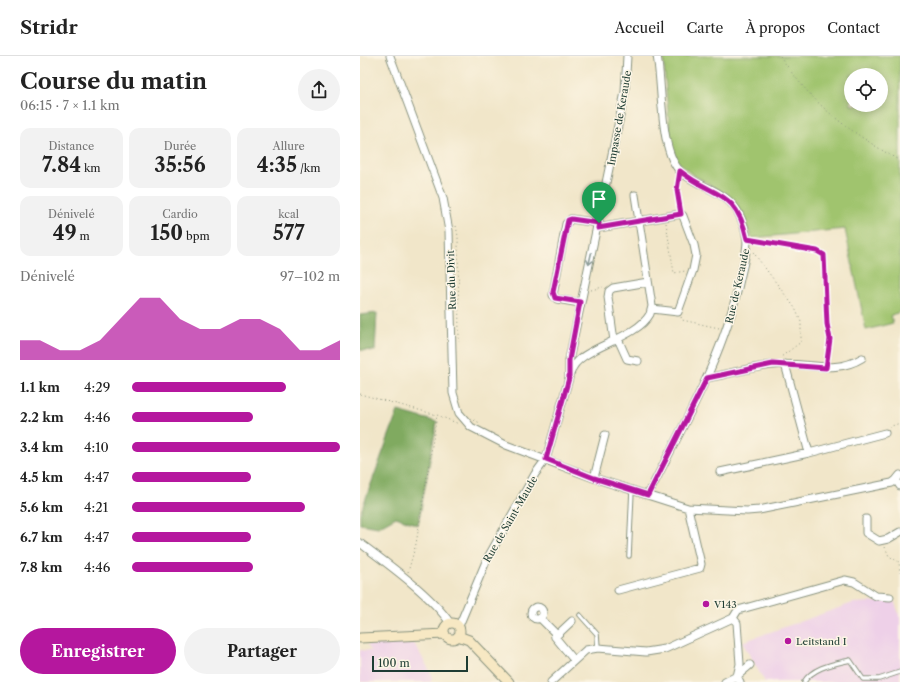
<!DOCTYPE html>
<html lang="fr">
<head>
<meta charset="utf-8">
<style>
  body { margin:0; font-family:"Libre Caslon Text",serif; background:#f2f2f2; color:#222; height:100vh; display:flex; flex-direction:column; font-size:15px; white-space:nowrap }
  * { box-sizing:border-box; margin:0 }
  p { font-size:13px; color:#767676 }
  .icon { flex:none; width:22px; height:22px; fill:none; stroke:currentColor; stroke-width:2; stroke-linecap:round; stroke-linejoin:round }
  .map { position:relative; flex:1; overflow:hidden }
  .drawer { display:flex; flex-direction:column; background:#fff; width:360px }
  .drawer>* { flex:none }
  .buttons { position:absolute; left:484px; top:12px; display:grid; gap:8px }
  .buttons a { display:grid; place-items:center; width:44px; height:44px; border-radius:50%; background:#fff; box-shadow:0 2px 10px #0003; font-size:20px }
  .scale { position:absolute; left:12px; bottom:10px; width:96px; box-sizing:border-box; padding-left:4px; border:2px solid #1f3d34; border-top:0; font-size:11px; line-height:14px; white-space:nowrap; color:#1f3d34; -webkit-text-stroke:3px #fcf5e5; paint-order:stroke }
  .pin { position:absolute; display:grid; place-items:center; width:34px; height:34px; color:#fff; margin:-41px -17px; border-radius:50% 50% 50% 0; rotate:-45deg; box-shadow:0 0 4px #0007 }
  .pin .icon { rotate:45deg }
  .round { display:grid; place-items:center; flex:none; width:42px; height:42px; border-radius:21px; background:#f2f2f2 }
  .head { display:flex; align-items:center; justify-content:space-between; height:68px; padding:0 20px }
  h1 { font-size:22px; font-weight:700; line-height:30px }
  .metrics { display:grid; grid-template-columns:repeat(3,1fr); gap:6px; height:68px; padding:4px 20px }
  .metrics div { display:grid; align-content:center; border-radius:10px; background:#f2f2f2; text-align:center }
  .metrics b { font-size:20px; font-weight:700 }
  .metrics small { font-size:11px; font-weight:400 }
  .metrics p { font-size:11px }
  .chart { height:112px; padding:8px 20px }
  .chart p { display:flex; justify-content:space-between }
  .chart svg { width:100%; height:72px; margin-top:4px; fill:#b5179e; opacity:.7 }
  .action { display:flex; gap:8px; margin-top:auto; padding:8px 20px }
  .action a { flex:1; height:46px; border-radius:24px; background:#b5179e; color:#fff; font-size:16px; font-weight:700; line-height:46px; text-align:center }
  .action a+a { background:#f2f2f2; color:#222 }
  ul { padding:0 20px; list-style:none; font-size:13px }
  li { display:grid; grid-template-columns:64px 48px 1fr; align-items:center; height:30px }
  li i { height:10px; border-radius:5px; background:#b5179e }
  header { display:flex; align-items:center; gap:24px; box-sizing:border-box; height:56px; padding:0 20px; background:#fff; border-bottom:1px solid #e0e0e0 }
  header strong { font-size:19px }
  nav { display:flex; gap:22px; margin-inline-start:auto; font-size:14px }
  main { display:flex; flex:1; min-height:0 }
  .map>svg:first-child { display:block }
</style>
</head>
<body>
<header>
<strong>Stridr</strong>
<nav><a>Accueil</a><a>Carte</a><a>À propos</a><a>Contact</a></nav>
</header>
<main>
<section class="drawer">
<div class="head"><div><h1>Course du matin</h1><p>06:15 · 7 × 1.1 km</p></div><a class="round"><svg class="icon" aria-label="share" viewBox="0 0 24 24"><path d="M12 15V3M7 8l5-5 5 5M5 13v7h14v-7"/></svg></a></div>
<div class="metrics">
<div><p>Distance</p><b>7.84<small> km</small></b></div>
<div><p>Durée</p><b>35:56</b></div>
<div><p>Allure</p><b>4:35<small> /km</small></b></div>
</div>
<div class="metrics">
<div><p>Dénivelé</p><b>49<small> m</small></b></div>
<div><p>Cardio</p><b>150<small> bpm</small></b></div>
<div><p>kcal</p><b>577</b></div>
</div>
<div class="chart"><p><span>Dénivelé</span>97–102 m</p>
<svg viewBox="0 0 160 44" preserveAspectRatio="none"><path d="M0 44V32L10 32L20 38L30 38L40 32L50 19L60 6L70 6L80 19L90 25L100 25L110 19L120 19L130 25L140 38L150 38L160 32V44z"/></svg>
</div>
<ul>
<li><b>1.1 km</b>4:29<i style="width:74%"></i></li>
<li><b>2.2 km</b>4:46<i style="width:58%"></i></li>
<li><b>3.4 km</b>4:10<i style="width:100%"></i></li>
<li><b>4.5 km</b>4:47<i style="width:57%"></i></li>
<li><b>5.6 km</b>4:21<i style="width:83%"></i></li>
<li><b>6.7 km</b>4:47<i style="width:57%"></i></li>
<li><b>7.8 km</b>4:46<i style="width:58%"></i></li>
</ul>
<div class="action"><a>Enregistrer</a><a>Partager</a></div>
</section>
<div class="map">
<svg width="540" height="626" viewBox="0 0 540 626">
  <rect width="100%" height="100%" fill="#fcf5e5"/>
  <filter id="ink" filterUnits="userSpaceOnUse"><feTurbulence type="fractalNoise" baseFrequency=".025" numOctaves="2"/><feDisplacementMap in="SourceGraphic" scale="8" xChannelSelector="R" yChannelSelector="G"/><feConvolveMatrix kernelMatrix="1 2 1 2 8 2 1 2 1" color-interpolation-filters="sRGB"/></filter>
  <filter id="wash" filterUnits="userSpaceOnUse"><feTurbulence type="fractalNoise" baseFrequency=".012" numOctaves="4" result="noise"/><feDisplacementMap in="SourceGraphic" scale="16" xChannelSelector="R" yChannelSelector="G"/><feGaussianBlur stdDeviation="0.9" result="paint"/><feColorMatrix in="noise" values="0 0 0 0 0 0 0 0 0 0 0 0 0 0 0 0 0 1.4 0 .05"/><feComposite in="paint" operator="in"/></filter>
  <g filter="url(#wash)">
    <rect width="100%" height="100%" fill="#f1e6c9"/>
    <path fill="#eed0e8" d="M534 545 540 560V626H405L382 586 493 547Z
      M54 587 72 619 71 626H0V594L11 595 7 589Z"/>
    <path fill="#a0c46e" stroke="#608051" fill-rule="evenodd" d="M303 0H540V256L531 259 533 267 506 274 485 173 392 182 380 155 366 138 330 117 318 106 311 90ZM491 19H521V49H491Z"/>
    <path fill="#80aa61" stroke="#50744a" d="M17 257 15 295 0 294V259Z
      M38 355 77 366 58 469 36 461 18 471 0 468V458Z"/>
  </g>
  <g filter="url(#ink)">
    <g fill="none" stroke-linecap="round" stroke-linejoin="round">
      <defs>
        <path id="lane" d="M269 500 272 434
          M220 559 237 578 238 592
          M444 626C453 611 474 608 490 604L503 623H519L540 616"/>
        <path id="street" d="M30 0 83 142 89 175 93 337 99 357 111 371 146 389 234 422 328 452 387 455 399 454 532 427 536 424
          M238 172 321 158 323 160 334 189 336 199 333 214 318 256 292 253
          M220 247 197 243 193 239 206 168 211 163 239 167
          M258 283 267 303 278 305
          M254 285 248 241 249 235 253 232 288 226
          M425 308 449 397
          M211 316C217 291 275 285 290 258L292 250 275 139
          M347 322C368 318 391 311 413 309 444 304 473 320 502 302
          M360 416 449 397 525 377
          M540 419 536 424 540 430
          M234 422 245 379
          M288 439C323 369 364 300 380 223 383 210 387 197 387 184 386 175 383 166 379 158 367 134 339 132 321 116 299 96 303 31 297 0
          M506 463V477L519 485 528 483 540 476
          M0 487C28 508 71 539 90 567
          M258 534 340 512 341 508 328 452
          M171 557a6 6 0 1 1 12 0a6 6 0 1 1-12 0Z
          M180 562 194 576 195 581 214 604
          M373 562 377 567 380 608 377 620 380 626
          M99 570 127 503 175 418 186 403 209 322V304L265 36 267 0
          M195 581 212 565
          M191 626 226 594 238 592 286 596 305 593 373 562 378 554 485 524 494 526 516 540 530 541
          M365 626 377 620 390 609"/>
        <path id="secondary" d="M84 575a8 8 0 1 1 16 0a8 8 0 1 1-16 0Z
          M98 580 109 584 149 626
          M0 582 85 578"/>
      </defs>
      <use href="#lane" stroke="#88927e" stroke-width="5.5"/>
      <use href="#street" stroke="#88927e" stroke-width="9"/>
      <use href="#secondary" stroke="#88927e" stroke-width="11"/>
      <path stroke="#88927e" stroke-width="1" stroke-dasharray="1 3" stroke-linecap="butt" d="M420 0C455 52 488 74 540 105
        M319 123 317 134 320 152
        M306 167 314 217 325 215
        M96 170 98 180 99 286
        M393 185 457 195 464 199 467 268 470 283 467 305
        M393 196 435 252 441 266V286L421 301
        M231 234 243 231
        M321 261 322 264 359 272
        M0 338 77 359 99 368
        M114 364 120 367
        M529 371 540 367
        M525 491 529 500 539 506 540 517
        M48 516 56 488 77 359"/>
      <use href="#lane" stroke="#fff" stroke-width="3.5"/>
      <use href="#street" stroke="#fff" stroke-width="7"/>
      <use href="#secondary" stroke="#f7e8c3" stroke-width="9"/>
    </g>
    <defs><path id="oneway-shaft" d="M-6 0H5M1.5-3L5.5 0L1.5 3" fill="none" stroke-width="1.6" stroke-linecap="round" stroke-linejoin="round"/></defs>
    <use stroke="#8f9e9a" href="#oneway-shaft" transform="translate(230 203) rotate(103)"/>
  </g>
  <g fill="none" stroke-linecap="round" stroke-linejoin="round" filter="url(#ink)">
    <defs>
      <path id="route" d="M320 115C353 142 376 132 387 183L457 195 464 199 467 268 470 283 466 312 413 308 347 322 288 439 234 422 186 403 209 322V304L220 246 195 242 193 236 208 164 211 163 239 167 238 172 321 158 317 134Z"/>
    </defs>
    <use href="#route" stroke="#fff" stroke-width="8"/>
    <use href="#route" stroke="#b5179e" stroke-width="5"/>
  </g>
  <g fill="#b5179e" stroke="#fcf5e5" stroke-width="1.5">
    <circle cx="346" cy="548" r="4"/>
    <circle cx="428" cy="585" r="4"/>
  </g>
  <g text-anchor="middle" stroke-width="3" stroke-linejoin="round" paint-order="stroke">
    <g font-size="10" fill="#1f3d34" stroke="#fcf5e5">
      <text transform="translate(259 62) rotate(-80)" y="4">Impasse de Keraude</text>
      <text transform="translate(91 224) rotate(-92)" y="4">Rue du Divit</text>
      <text transform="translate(377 230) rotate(-77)" y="4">Rue de Keraude</text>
      <text transform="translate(150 463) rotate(-60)" y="4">Rue de Saint-Maude</text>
    </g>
    <g font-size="10" fill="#1f3d34" stroke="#fcf5e5" text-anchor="start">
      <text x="354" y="552">V143</text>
      <text x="436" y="589">Leitstand I</text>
    </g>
  </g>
</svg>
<div class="buttons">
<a><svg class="icon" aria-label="locate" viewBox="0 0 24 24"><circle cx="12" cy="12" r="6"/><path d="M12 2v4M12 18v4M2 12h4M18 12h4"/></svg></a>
</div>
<div class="scale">100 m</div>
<div class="pin" style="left:239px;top:167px;background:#1e9e55"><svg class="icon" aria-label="arrive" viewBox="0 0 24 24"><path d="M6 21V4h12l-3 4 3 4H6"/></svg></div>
</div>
</main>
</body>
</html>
